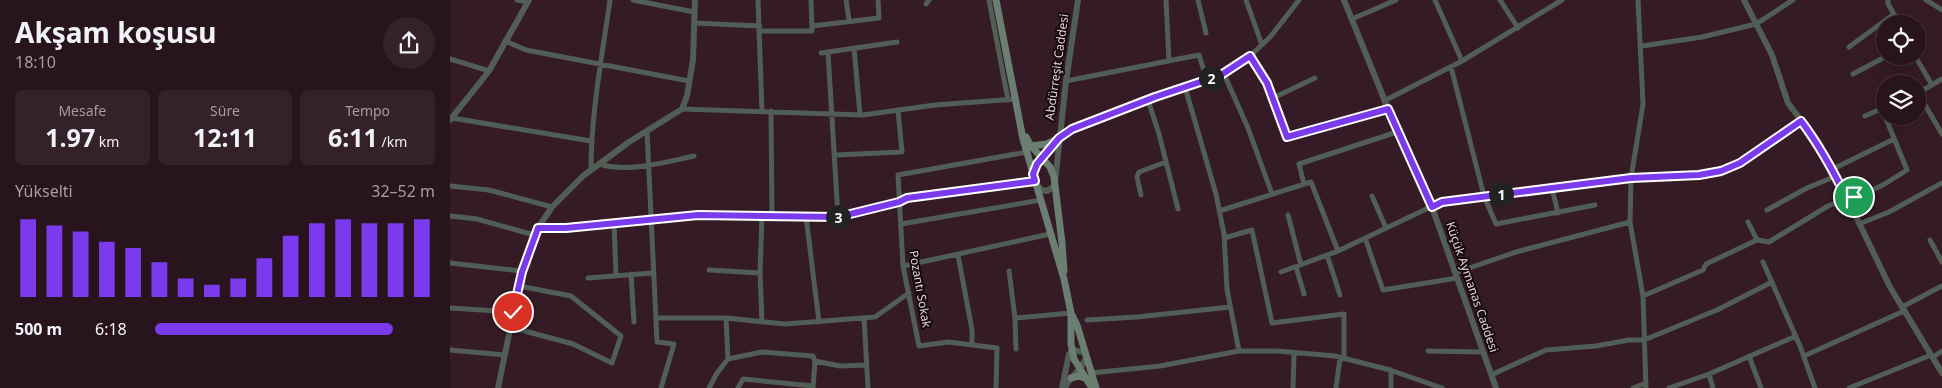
<!DOCTYPE html>
<html lang="tr">
<head>
<meta charset="utf-8">
<style>
  body { margin:0; font-family:"Noto Sans",sans-serif; background:#342129; color:#f1f3f6; height:100vh; display:flex; flex-direction:column; font-size:19px; white-space:nowrap }
  * { box-sizing:border-box; margin:0 }
  p { font-size:16px; color:#a59ea3 }
  .icon { flex:none; width:28px; height:28px; fill:none; stroke:currentColor; stroke-width:2; stroke-linecap:round; stroke-linejoin:round }
  .map { position:relative; flex:1; overflow:hidden }
  .drawer { display:flex; flex-direction:column; background:#28141c; width:450px }
  .drawer>* { flex:none }
  .controls { position:absolute; left:1426px; top:15px; display:grid; gap:10px }
  .controls a { display:grid; place-items:center; width:50px; height:50px; border-radius:50%; background:#28141c; box-shadow:0 5px 20px #0002,0 0 0 1px #44333b; font-size:25px }
  .pin { position:absolute; display:grid; place-items:center; width:42px; height:42px; color:#fff; margin:-21px; border:2px solid #fff; border-radius:50%; box-shadow:0 1px 5px #0007 }
  .km { position:absolute; width:25px; height:25px; margin:-12px; border-radius:50%; background:#222; color:#fff; font-size:14px; line-height:25px; text-align:center }
  .round { display:grid; place-items:center; flex:none; width:52px; height:52px; border-radius:26px; background:#342129 }
  .summary { display:flex; align-items:center; justify-content:space-between; height:85px; padding:0 15px }
  h1 { font-size:28px; font-weight:700; line-height:38px }
  .figures { display:grid; grid-template-columns:repeat(3,1fr); gap:8px; height:85px; padding:5px 15px }
  .figures div { display:grid; align-content:center; border-radius:8px; background:#342129; text-align:center }
  .figures b { font-size:25px; font-weight:700 }
  .figures small { font-size:14px; font-weight:400 }
  .figures p { font-size:14px }
  .chart { height:140px; padding:10px 15px }
  .chart p { display:flex; justify-content:space-between }
  .chart svg { width:100%; height:90px; margin-top:5px; stroke:#7c3aed; stroke-width:6 }
  ul { padding:0 15px; list-style:none; font-size:16px }
  li { display:grid; grid-template-columns:80px 60px 1fr; align-items:center; height:38px }
  li i { height:12px; border-radius:6px; background:#7c3aed }
  main { display:flex; flex:1; min-height:0 }
  .map>svg:first-child { display:block }
</style>
</head>
<body>
<main>
<section class="drawer">
<div class="summary"><div><h1>Akşam koşusu</h1><p>18:10</p></div><a class="round"><svg class="icon" aria-label="share" viewBox="0 0 24 24"><path d="M12 15V3M7 8l5-5 5 5M5 13v7h14v-7"/></svg></a></div>
<div class="figures">
<div><p>Mesafe</p><b>1.97<small> km</small></b></div>
<div><p>Süre</p><b>12:11</b></div>
<div><p>Tempo</p><b>6:11<small> /km</small></b></div>
</div>
<div class="chart"><p><span>Yükselti</span>32–52 m</p>
<svg viewBox="0 0 160 44" preserveAspectRatio="none"><path d="M5 44V6M15 44V9M25 44V12M35 44V17M45 44V20M55 44V27M65 44V35M75 44V38M85 44V35M95 44V25M105 44V14M115 44V8M125 44V6M135 44V8M145 44V8M155 44V6"/></svg>
</div>
<ul>
<li><b>500 m</b>6:18<i style="width:85%"></i></li>
</ul>
</section>
<div class="map">
<svg width="1492" height="388" viewBox="0 0 1492 388">
  <rect width="100%" height="100%" fill="#351b26"/>
  <g fill="none" stroke-linecap="round" stroke-linejoin="round">
    <path stroke="#515e56" stroke-width="5" d="M67 0 78 2
      M183 0 244 12
      M308 0 312 111
      M396 0 399 20
      M539 0 558 100
      M716 0 719 61
      M748 0 756 33
      M796 0 812 45
      M985 0 1012 61
      M1050 0 1068 28
      M1188 0 1193 104 1181 178 1180 222 1193 296 1196 388
      M1438 0V4L1450 24
      M1476 0 1492 10
      M476 4 479 0
      M902 19 946 0
      M244 23 310 26
      M362 26 429 18 428 0
      M310 31H362L361 0
      M55 41 76 50 239 81
      M1192 46 1252 37 1306 24 1343 0
      M1399 47 1444 14
      M404 48 410 115
      M378 52 388 217
      M371 53 447 42
      M800 56 817 83 837 137 938 109
      M1465 56 1482 85
      M0 59 39 71
      M1001 67 1034 196 1046 224 1145 205
      M774 74 798 128 822 194
      M1403 74 1437 56
      M1492 79 1468 93 1492 134
      M616 81 749 55 757 80
      M735 87 766 194 774 234 777 289 789 351
      M823 98 865 78
      M698 100 709 134 728 209
      M934 101 1012 61 1112 0
      M232 109 413 115 485 105 566 99
      M321 111 322 215
      M1415 116 1435 107
      M2 118 141 141
      M197 131 207 342 224 344 211 388
      M610 138 622 129 705 97 771 75 795 61 821 36 849 0
      M386 155 452 152 448 110
      M149 164C178 173 216 162 244 156
      M1383 169 1444 139
      M141 170C141 113 152 57 160 0
      M854 184 849 164 947 132
      M0 186 39 190 102 207
      M1102 188 1108 213
      M691 195 687 177 689 172 716 162
      M922 196 936 228
      M1398 201 1433 185 1457 170 1432 109
      M1317 210 1357 188 1386 176
      M769 211 861 182 888 251
      M312 215 310 273 312 322
      M838 215 851 265
      M0 216 27 219 84 235
      M356 216 369 322
      M1298 222 1307 240
      M164 223 166 275
      M451 224 591 200
      M1409 224 1439 212 1492 183
      M88 228H116L248 215 388 217 449 202 457 198 585 181
      M774 238 802 230 822 323 894 314V359
      M915 238 933 290 1007 278
      M1480 240 1492 262
      M508 255 522 330V345
      M877 255 890 295
      M1313 262 1350 346 1365 388
      M0 263 72 271
      M453 266 600 234
      M846 267 854 294
      M259 270 310 273
      M559 271 565 318 566 349
      M831 272 888 251 991 202 1181 178 1249 175 1271 171 1289 163 1351 121
      M1005 273 1066 252 1180 222
      M181 274 184 322
      M138 278 203 273
      M1193 296 1253 270 1256 264 1307 240 1319 242 1378 206 1397 199
      M1452 307 1492 286
      M0 308 63 312
      M206 318H276L335 324 425 317 459 293
      M276 318 278 359
      M414 318 418 388
      M565 318 621 313
      M637 320 687 317 780 307
      M60 327 123 344 162 363 171 336 121 296 69 286
      M0 350 55 355
      M978 351 1033 352
      M1299 356 1311 388
      M1354 356 1454 311
      M1483 357 1492 351
      M641 373 710 366 789 351H827L885 356 940 370 992 388
      M1259 374 1263 388
      M1041 375 1096 350 1146 346 1179 340H1194L1267 310 1322 282
      M259 388 267 373 278 359 312 352 363 356 365 361
      M288 388 293 379 363 386
      M363 388 365 361 390 366 416 365
      M546 388 547 348 498 342 469 346 453 266 448 175 577 152
      M843 388 844 353
      M886 388 890 358
      M941 388V370
      M1183 388 1196 383
      M1219 388 1259 374 1346 336
      M1399 388 1481 355"/>
    <path stroke="#515e56" stroke-width="6" d="M894 0 952 143 982 207 1046 388
      M1294 0 1322 55 1338 103 1363 136 1383 169 1440 287 1492 373
      M0 120 39 71 79 0
      M583 174 587 164 608 139
      M587 185 592 190 597 191 603 187 605 182 616 81 628 0
      M48 388 72 271 86 231 102 207 133 176 179 142 232 109 237 96 243 60 245 0
      M612 388 619 354 625 350 635 353
      M615 388C620 376 633 369 636 357"/>
    <path stroke="#6a7e71" stroke-width="7" d="M546 0 573 139 614 279 621 313 627 325 646 388
      M576 137 581 146 600 167 604 177 612 243 614 271
      M581 146 597 144 609 138
      M621 313V344L624 359 642 388
      M621 378 629 376 637 379"/>
  </g>
  <g fill="none" stroke-linecap="round" stroke-linejoin="round">
    <defs>
      <path id="route" d="M63 312 72 272 88 228H116L248 215 388 217 449 202 457 198 585 181 583 174 587 164 609 138 622 129 705 97 771 75 800 56 817 83 837 137 938 109 982 207 992 202 1181 178 1249 175 1271 171 1290 163 1351 121C1370 146 1384 172 1398 201L1404 197"/>
    </defs>
    <use href="#route" stroke="#fff" stroke-width="10"/>
    <use href="#route" stroke="#7c3aed" stroke-width="6"/>
  </g>
  <g text-anchor="middle" stroke-width="4" stroke-linejoin="round" paint-order="stroke">
    <g font-size="12" fill="#e5d2d9" stroke="#15090e">
      <text transform="translate(607 67) rotate(-82)" y="4">Abdürreşit Caddesi</text>
      <text transform="translate(1022 287) rotate(71)" y="4">Küçük Aymanas Caddesi</text>
      <text transform="translate(470 289) rotate(80)" y="4">Pozantı Sokak</text>
    </g>
  </g>
</svg>
<div class="controls">
<a><svg class="icon" aria-label="locate" viewBox="0 0 24 24"><circle cx="12" cy="12" r="6"/><path d="M12 2v4M12 18v4M2 12h4M18 12h4"/></svg></a>
<a><svg class="icon" aria-label="layers" viewBox="0 0 24 24"><path d="M12 4l9 5-9 5-9-5zM3 14l9 5 9-5"/></svg></a>
</div>
<div class="pin" style="left:1404px;top:197px;background:#1e9e55"><svg class="icon" aria-label="arrive" viewBox="0 0 24 24"><path d="M6 21V4h12l-3 4 3 4H6"/></svg></div>
<div class="pin" style="left:63px;top:312px;background:#d93025"><svg class="icon" aria-label="check" viewBox="0 0 24 24"><path d="M5 12l5 5 9-10"/></svg></div>
<b class="km" style="left:1051px;top:194px">1</b>
<b class="km" style="left:761px;top:78px">2</b>
<b class="km" style="left:388px;top:217px">3</b>
</div>
</main>
</body>
</html>
